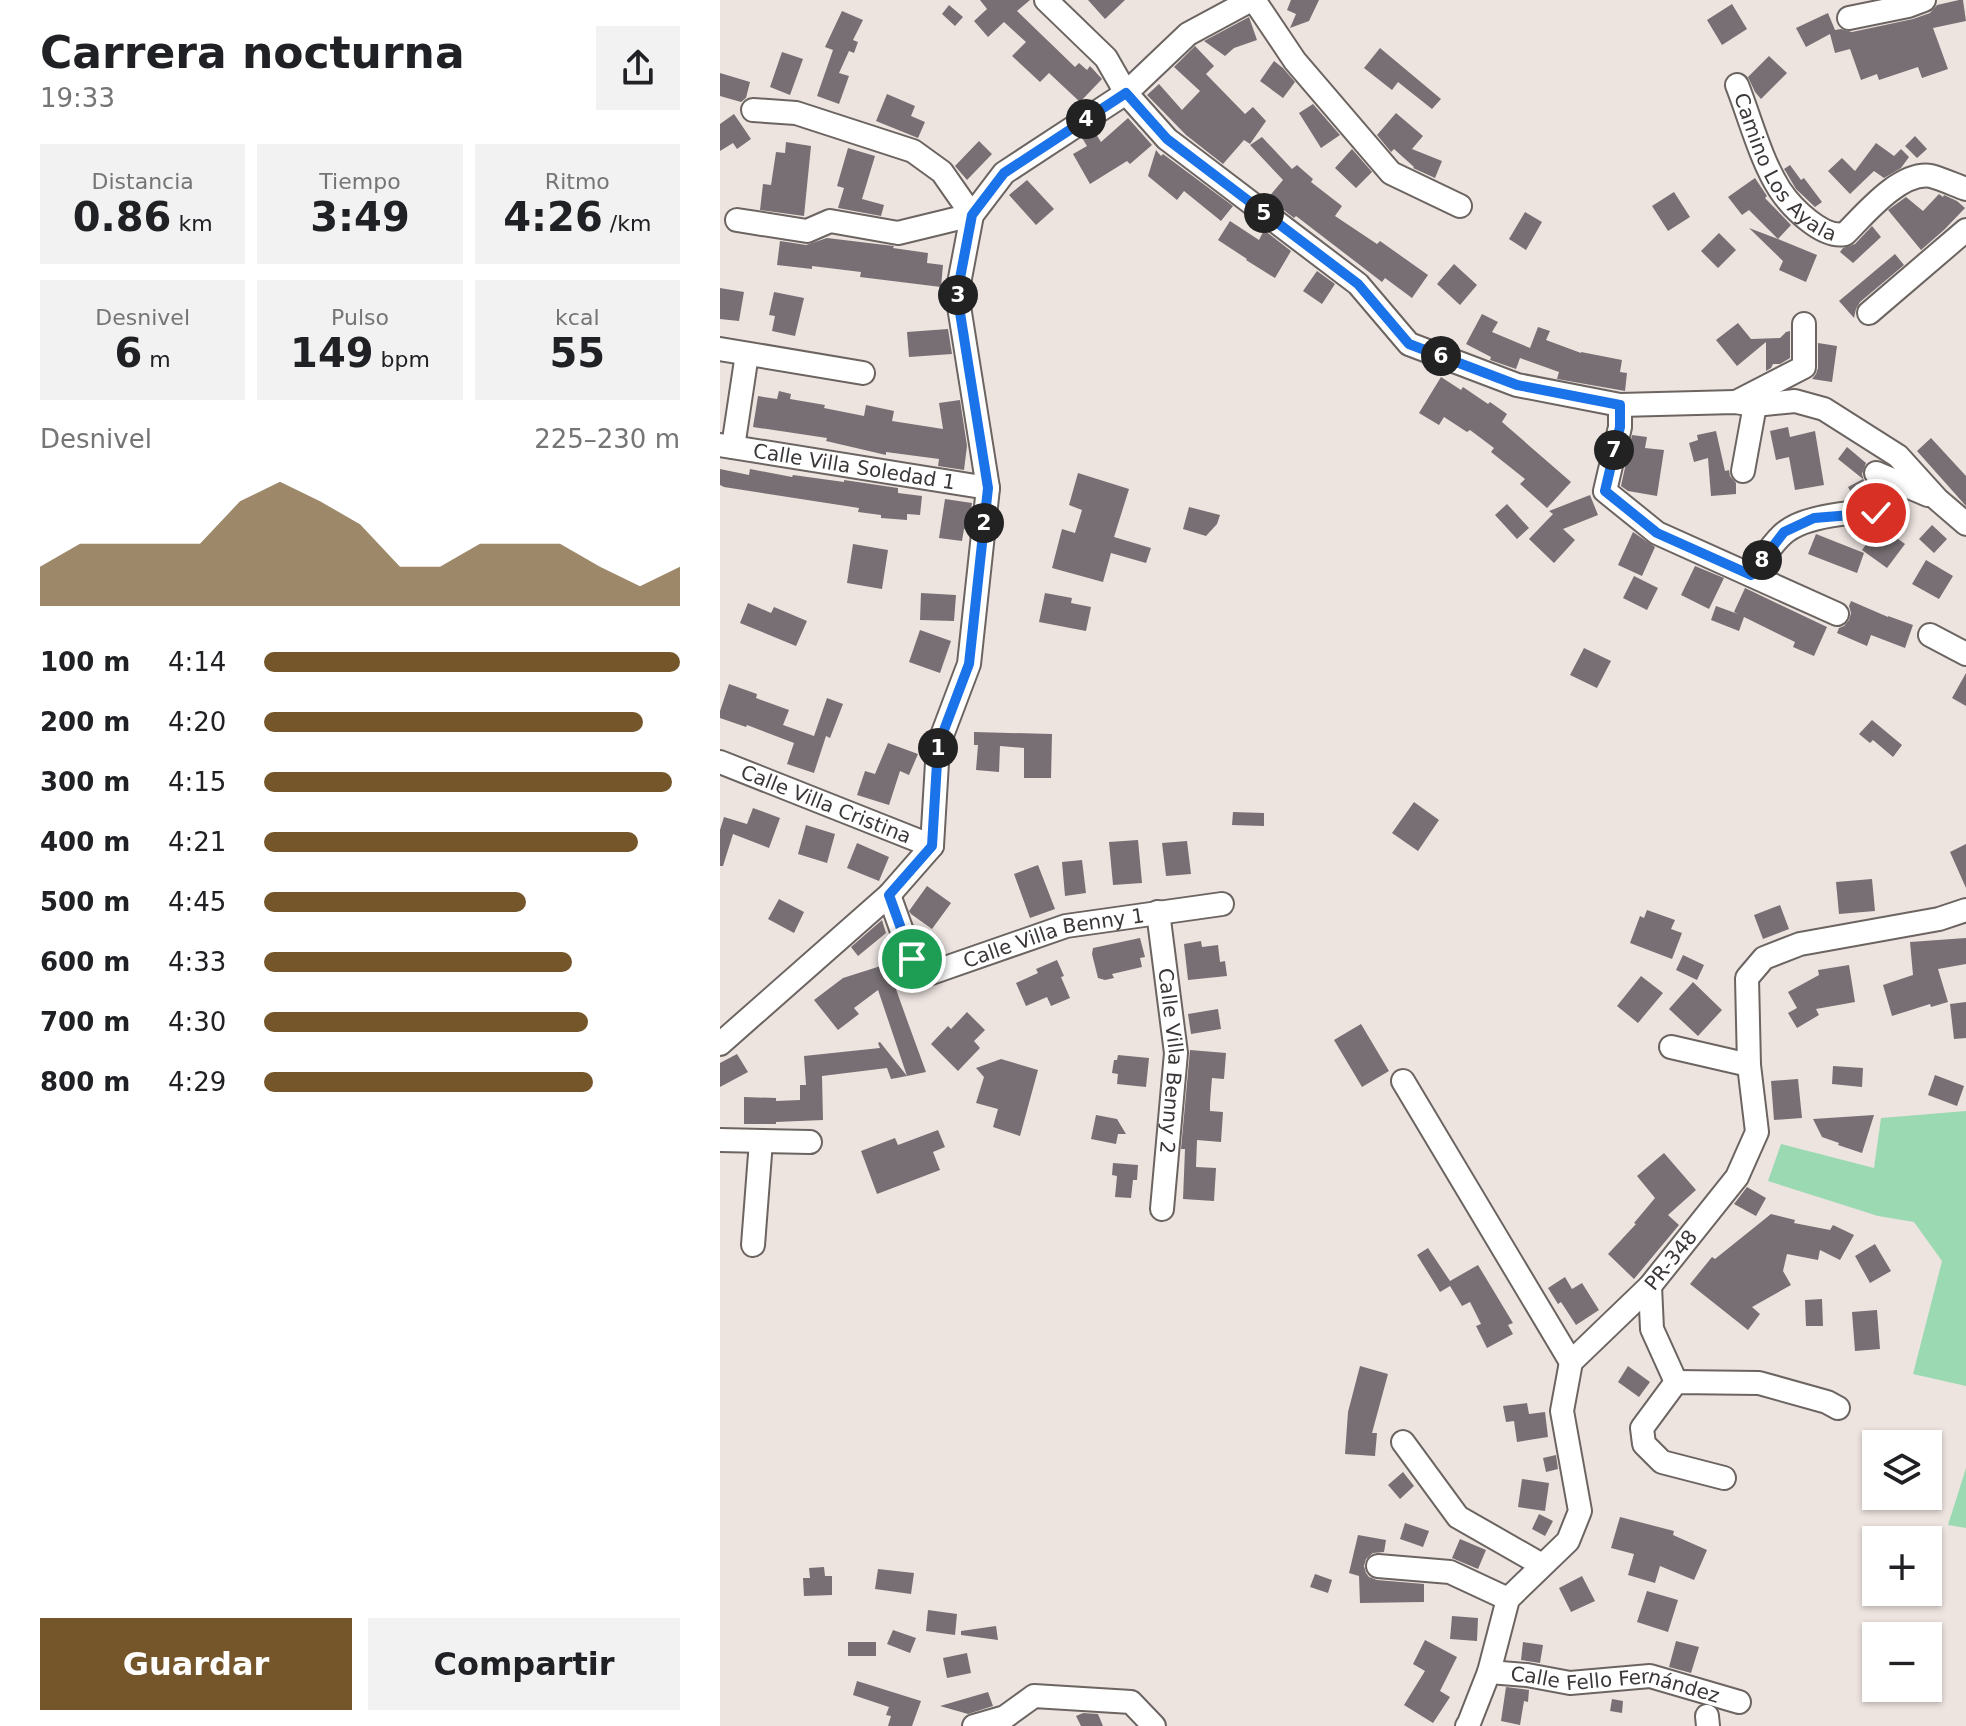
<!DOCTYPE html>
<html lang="es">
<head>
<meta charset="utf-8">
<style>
  body { margin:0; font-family:"DejaVu Sans",sans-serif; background:#f2f2f2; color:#202124; height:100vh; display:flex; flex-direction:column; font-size:30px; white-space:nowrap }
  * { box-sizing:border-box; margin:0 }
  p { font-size:26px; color:#757577 }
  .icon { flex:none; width:44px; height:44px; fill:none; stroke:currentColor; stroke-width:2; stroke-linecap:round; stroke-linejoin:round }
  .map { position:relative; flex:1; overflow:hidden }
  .details { display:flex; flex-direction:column; background:#fff; width:720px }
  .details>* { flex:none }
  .buttons { position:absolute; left:1142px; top:1430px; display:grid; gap:16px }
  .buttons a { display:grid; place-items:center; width:80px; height:80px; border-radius:0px; background:#fff; box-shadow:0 2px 6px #0004; font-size:40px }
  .pin { position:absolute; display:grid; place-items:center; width:68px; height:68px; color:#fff; margin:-34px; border:4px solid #fff; border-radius:50%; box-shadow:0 2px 8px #0007 }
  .km { position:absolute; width:40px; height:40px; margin:-20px; border-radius:50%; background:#222; color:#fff; font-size:22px; line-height:40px; text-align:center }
  .round { display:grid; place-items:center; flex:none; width:84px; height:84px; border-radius:0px; background:#f2f2f2 }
  .head { display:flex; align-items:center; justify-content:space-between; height:136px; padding:0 40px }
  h1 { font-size:44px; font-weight:600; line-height:60px }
  .metrics { display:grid; grid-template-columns:repeat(3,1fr); gap:12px; height:136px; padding:8px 40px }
  .metrics div { display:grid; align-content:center; border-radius:0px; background:#f2f2f2; text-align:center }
  .metrics b { font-size:40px; font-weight:600 }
  .metrics small { font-size:22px; font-weight:400 }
  .metrics p { font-size:22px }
  .chart { height:224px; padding:16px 40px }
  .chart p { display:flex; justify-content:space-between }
  .chart svg { width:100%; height:144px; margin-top:8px; fill:#75562b; opacity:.7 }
  .cta { display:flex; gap:16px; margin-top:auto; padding:16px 40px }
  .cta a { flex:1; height:92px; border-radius:0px; background:#75562b; color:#fff; font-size:32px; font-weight:600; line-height:92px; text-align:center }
  .cta a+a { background:#f2f2f2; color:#202124 }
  ul { padding:0 40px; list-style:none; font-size:26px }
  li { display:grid; grid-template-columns:128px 96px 1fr; align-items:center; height:60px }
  li i { height:20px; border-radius:10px; background:#75562b }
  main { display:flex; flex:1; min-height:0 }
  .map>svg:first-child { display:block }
</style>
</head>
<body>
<main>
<section class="details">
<div class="head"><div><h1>Carrera nocturna</h1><p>19:33</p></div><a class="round"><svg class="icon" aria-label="share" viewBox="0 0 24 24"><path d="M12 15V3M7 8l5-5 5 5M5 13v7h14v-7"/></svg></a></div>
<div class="metrics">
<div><p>Distancia</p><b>0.86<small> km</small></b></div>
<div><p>Tiempo</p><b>3:49</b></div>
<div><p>Ritmo</p><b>4:26<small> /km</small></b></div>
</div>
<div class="metrics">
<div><p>Desnivel</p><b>6<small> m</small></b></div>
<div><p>Pulso</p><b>149<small> bpm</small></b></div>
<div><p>kcal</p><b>55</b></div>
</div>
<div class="chart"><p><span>Desnivel</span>225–230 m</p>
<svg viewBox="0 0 160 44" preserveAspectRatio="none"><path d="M0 44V32L10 25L20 25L30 25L40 25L50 12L60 6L70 12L80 19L90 32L100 32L110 25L120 25L130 25L140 32L150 38L160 32V44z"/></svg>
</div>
<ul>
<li><b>100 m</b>4:14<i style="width:100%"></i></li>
<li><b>200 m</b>4:20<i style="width:91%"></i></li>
<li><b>300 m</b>4:15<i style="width:98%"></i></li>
<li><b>400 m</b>4:21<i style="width:90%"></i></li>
<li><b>500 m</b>4:45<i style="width:63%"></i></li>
<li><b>600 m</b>4:33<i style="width:74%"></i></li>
<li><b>700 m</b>4:30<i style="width:78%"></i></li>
<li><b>800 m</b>4:29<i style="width:79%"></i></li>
</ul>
<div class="cta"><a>Guardar</a><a>Compartir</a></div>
</section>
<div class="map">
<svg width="1246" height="1726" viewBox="0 0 1246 1726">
  <rect width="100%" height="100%" fill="#ede4e0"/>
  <path fill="#9bd9b3" d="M1246 1111V1386L1193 1374 1222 1261 1194 1222 1158 1216 1048 1181 1061 1144 1154 1168 1161 1118Z
    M1246 1468V1528L1228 1525Z"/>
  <path fill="#776f73" d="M260 0H310L297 11 355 67 359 63 367 70 370 66 382 79 360 102 329 73 320 82 292 56 306 42 284 22 268 37 254 21 267 9Z
    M368 0H405L385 19Z
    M571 0H599L589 21 570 28 576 14 567 10Z
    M1239 0H1243L1246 21 1213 28 1228 69 1202 78 1198 67 1159 80 1157 74 1141 80 1130 49 1115 53 1110 34 1086 47 1076 28 1108 13 1115 30 1121 29 1132 32 1193 19 1210 13 1217 5Z
    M1012 4 1027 29 1002 45 987 20Z
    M229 5 243 17 235 26 222 14Z
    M122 11 143 20 133 40 138 42 134 53 129 51 119 73 129 76 119 104 97 96 113 50 105 47Z
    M529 17 537 40 514 48 505 56 484 41Z
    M475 46 494 66 486 74 525 114 533 107 546 121 530 144 524 140 503 164 466 135 427 95 439 84 462 110 480 91 454 67Z
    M660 48 721 99 712 109 678 82 672 90 644 68Z
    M62 52 83 59 70 95 50 87Z
    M1049 56 1067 73 1041 99 1035 92 1028 77Z
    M554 61 563 68 575 82 563 98 540 81Z
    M0 73 30 82 26 98 21 102 0 96Z
    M167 94 195 106 191 116 205 122 198 138 156 121Z
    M593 104 620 135 601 148 579 113Z
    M676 113 703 136 692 149 722 161 715 178 693 168 694 167 674 149 671 152 657 135Z
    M14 114 31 139 17 149 13 143 0 151V124Z
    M408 118 432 145 410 164 407 161 370 184 353 154 367 146 362 138 374 131 381 142Z
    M1195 136 1207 149 1197 158 1185 146Z
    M542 137 572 169 577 165 593 179 591 182 622 206 615 216 657 244 660 241 708 275 692 298 665 278 662 282 576 216 574 218 548 198 563 180 530 145Z
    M259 141 272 154 247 180 235 166Z
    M66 142 91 146 84 216 40 210 43 184 51 185 56 152 65 153Z
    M1156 143 1174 156 1181 149 1189 157 1181 168 1164 178 1154 171 1130 194 1108 171 1122 158 1135 171Z
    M128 148 155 156 142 199 164 205 161 216 118 208 124 188 117 186Z
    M632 149 652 172 636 188 615 168Z
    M436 150 441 156 443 154 513 206 501 221 464 191 457 200 428 176Z
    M1070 165 1081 180 1084 178 1102 202 1095 207 1076 189 1066 172 1064 169Z
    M1035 178 1047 196 1045 198 1071 225 1058 239 1097 255 1086 282 1059 270 1063 261 1029 228 1058 239 1029 210 1022 215 1008 197Z
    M307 180 334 209 316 225 289 195Z
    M954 192 970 217 948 231 932 206Z
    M1219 194 1223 197 1224 195 1237 201 1245 208 1225 229 1201 250 1168 210 1186 197 1203 211Z
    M805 212 822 222 806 250 789 239Z
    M510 221 539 240 544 230 571 251 555 278 526 260 527 259 498 240Z
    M1152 226 1161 237 1133 263 1120 252 1123 248 1135 244Z
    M999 233 1016 250 998 268 981 251Z
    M107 238 157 244 174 246 173 248 208 253 207 263 223 265 221 287 140 277 141 272 92 266V269L57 265 60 241 86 245Z
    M1175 254 1184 265 1140 302 1136 309 1134 318 1119 301Z
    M734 264 757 285 740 305 717 284Z
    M597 271 615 284 602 304 583 291Z
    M0 288 24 292 19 321 0 319Z
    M54 292 84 298 75 336 52 331 55 316 49 315Z
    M762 314 778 322 772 332 810 348 818 327 830 331 826 340 861 353V352L902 360 900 372 907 373 905 391 837 379 839 372 800 358 796 369 770 360 771 357 746 344Z
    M1018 323 1031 339 1060 338 1066 332 1070 331V358L1060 364H1053L1051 368 1046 371V342L1017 366 996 340Z
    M228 329 232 354 189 357 187 332Z
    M1098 343 1117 346 1112 382 1092 379 1096 374 1098 368Z
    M721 377 741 390 743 387 768 404 770 402 787 414 782 422 851 482 827 508 800 484 805 479 771 452 774 448 750 430 747 432 724 417 719 425 699 413Z
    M59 391 71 394 70 399 105 405 104 408 144 416 146 405 174 411 172 421 223 429 219 403 240 400 247 446 244 470 218 466 219 459 166 452V455L106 441 107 438 33 427 38 396 57 399Z
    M1068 427 1070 437 1095 431 1104 485 1075 490 1069 457 1056 460 1050 431Z
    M996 431 1005 471 1009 470 1010 476 1016 483V494L991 496 988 458 974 462 969 443 978 440 977 435Z
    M912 435 927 437 925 448 944 450 937 496 908 491 901 486Z
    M1211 438 1246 476V506L1197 451Z
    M1127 447 1146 463 1142 474 1144 481 1159 489 1160 493 1158 492 1145 499H1135L1128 487 1143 479 1118 459Z
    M0 469 29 475 30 469 72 477 73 475 124 482V480L178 488V493L202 496 200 515 187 514V520L161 518V515L138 512 139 508 4 487 0 485Z
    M358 473 409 489 394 537 431 548 426 563 391 553 383 582 332 568 342 529 355 533 362 510 349 505Z
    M870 495 878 515 843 529 855 540 834 563 809 539 833 514 829 511Z
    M225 499 252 503 248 530 244 529 242 541 219 538Z
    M787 504 809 528 797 539 775 515Z
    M469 507 500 515 497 524 486 536 463 529Z
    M1212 525 1227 539 1214 553 1199 539Z
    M1159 527 1163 528 1185 544 1167 568 1142 550Z
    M913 532 935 547 922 576 898 565Z
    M1096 534 1144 553 1137 573 1088 554Z
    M133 544 168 550 162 589 127 583Z
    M1206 560 1233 576 1219 599 1192 584Z
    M975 566 1004 578 989 609 961 595Z
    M914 576 938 588 927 610 903 598Z
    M1025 588 1107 627 1094 656 1073 647 1075 642 1024 617 1019 631 991 620 996 606 1018 614 1014 612Z
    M201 593 236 595 234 621 200 620Z
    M325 593 352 598 351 603 371 607 366 631 319 622Z
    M1131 601 1168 617V616L1193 625 1185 648 1151 635 1147 646 1117 633 1119 628 1124 626 1129 620 1131 613 1129 606Z
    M28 603 51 613 54 607 87 621 76 646 20 623Z
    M200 630 231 641 220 673 189 662Z
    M864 648 891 661 877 688 850 675Z
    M1246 673V706L1232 698Z
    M9 684 37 694 36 698 69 710 63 725 94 736 107 698 123 704 110 738 106 736 94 773 67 764 74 743 27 725 26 727 0 718V711Z
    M1152 720 1182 745 1173 757 1153 740 1150 743 1139 734Z
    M254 732 332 734 331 778H304V748L280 746 279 772 256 770 258 745H254Z
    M168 743 198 754 189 775 180 771 169 805 137 795 145 771 155 774Z
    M694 802 719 820 698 851 672 833Z
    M33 808 60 818 49 848 13 834 3 866H0V830L4 817 27 824Z
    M513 812 544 813V826L512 825Z
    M86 825 115 834 107 863 78 854Z
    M418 840 422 883 393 885 389 842Z
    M467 841 471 874 446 876 442 843Z
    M137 843 169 857 159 881 127 868Z
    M1246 844V888L1230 852Z
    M362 860 366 893 345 896 342 862Z
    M318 865 335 909 310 918 294 874Z
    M1152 879 1155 911 1119 914 1116 882Z
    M207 886 231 903 212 929 191 914 189 911Z
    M59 899 84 912 74 933 48 919Z
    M1060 905 1069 929 1043 939 1034 915Z
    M927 910 955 920 951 929 962 933 952 959 910 943 920 916 924 918Z
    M162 920 166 933 138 956 131 947Z
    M420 938 425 957 420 958 422 967 392 974 394 978 385 980 378 978 372 954 373 948Z
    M1246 938V964L1218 969 1228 1002 1211 1007 1210 1004 1172 1016 1163 985 1193 975 1190 942Z
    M481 941 482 947 498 945 500 962 505 961 507 976 468 980 464 944Z
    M963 955 984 965 977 980 956 970Z
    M337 960 344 976 341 977 350 998 331 1006 327 997 306 1006 296 983 318 973 316 969Z
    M167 964 187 1020 206 1072 187 1076 158 990 134 1008 139 1014 118 1030 94 1000 123 978Z
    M1129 965 1135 1002 1096 1009 1099 1015 1077 1028 1068 1013 1077 1008 1068 992 1099 975 1098 970Z
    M921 976 943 993 918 1023 897 1006Z
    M973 982 1002 1010 978 1036 949 1009Z
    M1246 1002V1038L1234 1039 1230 1004Z
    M498 1009 501 1029 471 1034 468 1014Z
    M247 1012 265 1030 254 1041 260 1048 238 1071 211 1044 228 1026 231 1029Z
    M641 1024 669 1071 642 1087 614 1040Z
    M160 1042 187 1076 171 1079 167 1068 102 1076 103 1120 56 1122V1124H24V1097L56 1098V1101L80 1100V1085H86L84 1056 160 1048 158 1043Z
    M470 1050 506 1053 504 1079 492 1078 490 1102V1111L503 1112 501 1142 477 1140 476 1167 496 1168 494 1201 463 1199 465 1149H461Z
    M17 1054 28 1072 0 1087V1063Z
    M398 1055 429 1058 426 1087 397 1084 398 1074 392 1073 394 1060H397Z
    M281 1059 318 1070 300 1136 273 1127 278 1109 256 1103 264 1077 256 1068Z
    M1113 1066 1143 1068 1142 1087 1112 1084Z
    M1215 1075 1244 1086 1237 1106 1208 1095Z
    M1078 1079 1082 1118 1054 1120 1051 1081Z
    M376 1115 397 1119 406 1134H398L396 1144 371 1139Z
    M1154 1115 1142 1153 1118 1145 1119 1143 1102 1137 1093 1119Z
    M218 1130 225 1147 213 1152 220 1170 157 1194 141 1151 175 1138 178 1145Z
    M944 1153 976 1190 948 1215 959 1225 914 1279 888 1254 916 1224 914 1223 935 1198 917 1176Z
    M393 1163 418 1165 417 1180H413L411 1198 395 1197 397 1176 392 1175Z
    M1027 1187 1046 1198 1036 1216 1014 1204Z
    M1051 1214 1075 1220 1074 1223 1110 1230 1113 1225 1134 1235 1120 1260 1100 1250 1098 1260 1067 1254 1063 1271 1071 1285 1032 1307 1040 1314 1028 1330 970 1284 992 1257 995 1259Z
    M1155 1244 1171 1271 1150 1283 1135 1256Z
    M708 1248 730 1281 758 1265 793 1323 788 1325 793 1334 767 1348 756 1326 761 1324 750 1302 742 1306 730 1286 720 1292 697 1255Z
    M845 1277 852 1289 862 1283 879 1310 856 1325 841 1302 838 1304 828 1288Z
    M1102 1299 1103 1326H1086L1085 1300Z
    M1157 1310 1160 1349 1135 1351 1132 1312Z
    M640 1366 668 1374 652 1433H657L655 1456 625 1454 628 1412Z
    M908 1366 930 1382 919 1397 898 1382Z
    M807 1403 809 1414 825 1412 828 1437 797 1442 794 1421 786 1422 783 1406Z
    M836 1455 838 1469 826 1472 823 1458Z
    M683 1472 694 1486 680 1499 668 1485Z
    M802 1479 829 1483 825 1511 798 1507Z
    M819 1514 833 1521 825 1536 812 1529Z
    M900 1517 954 1531 953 1535 987 1550 974 1580 940 1566 935 1583 908 1575 914 1554 891 1548Z
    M685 1523 709 1531 703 1547 680 1539Z
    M638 1535 666 1540 664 1552 653 1553 646 1559 644 1566 646 1573 649 1577 657 1580 704 1584V1602L640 1603 639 1576 629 1573Z
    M740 1539 766 1550 758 1569 732 1558Z
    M104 1567 105 1576H112V1595L84 1596 83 1578H90L89 1568Z
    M158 1569 194 1573 191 1594 155 1589Z
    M595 1574 612 1580 608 1593 590 1587Z
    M862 1576 875 1601 851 1612 839 1588Z
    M927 1591 958 1600 948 1632 917 1622Z
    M208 1610 237 1614 235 1635 206 1631Z
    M732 1616 758 1618 757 1641 730 1639Z
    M276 1626 278 1640 241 1635V1631Z
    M173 1630 196 1638 190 1653 167 1644Z
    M705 1640 737 1657 720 1691 730 1697 713 1723 684 1705 705 1671 693 1664Z
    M956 1641 979 1647 971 1673 949 1667Z
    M128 1642H156V1656H128Z
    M803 1642 823 1645 820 1663 801 1660Z
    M247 1653 251 1673 227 1678 223 1658Z
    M137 1681 201 1701 192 1726H168L171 1716 166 1715 169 1707 133 1695Z
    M786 1687 809 1690 808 1702 804 1701 800 1725 781 1721Z
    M268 1692 273 1706 248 1714 220 1706Z
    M892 1699 903 1701 902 1713 890 1711Z
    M363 1713 378 1714 383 1726H361L356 1716Z"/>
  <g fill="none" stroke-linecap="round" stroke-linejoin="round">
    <defs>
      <g id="minor">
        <path d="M326 0 386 58 406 93 447 139 638 284 689 344 797 385 900 405 1015 402 1035 405 1075 401 1104 409 1178 456 1217 499 1246 524"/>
        <path d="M534 0 575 61 671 173 740 206"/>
        <path d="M1129 18 1188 6 1204 0"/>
        <path id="s1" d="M1017 85C1030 118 1041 161 1060 190 1072 208 1103 239 1125 234 1145 214 1180 171 1211 176 1222 179 1235 185 1246 189"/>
        <path d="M17 220 87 231 110 221 178 233 252 215 222 172 193 151 76 113 33 110"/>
        <path d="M1149 313 1246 230"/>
        <path d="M0 349 143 373"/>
        <path d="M1016 402 1084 367V324"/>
        <path d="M900 405V427L885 491 937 533 1117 614"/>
        <path id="s2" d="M0 445 268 488"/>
        <path d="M13 447 27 354"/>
        <path d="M1023 471 1035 405"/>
        <path d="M1156 473 1208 495"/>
        <path d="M1031 575C1041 562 1050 546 1062 535 1083 515 1138 510 1166 514"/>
        <path d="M1210 635 1246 654"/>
        <path id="s3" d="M0 762 212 846"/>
        <path id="s4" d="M169 895 192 959 211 973 346 926 502 904"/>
        <path id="s5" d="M438 912 456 1053 442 1209"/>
        <path d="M0 1044 169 895 212 846 218 746 249 664 268 488 237 294 252 215 284 173 406 93 468 34 531 0"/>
        <path d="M951 1047 1029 1065"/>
        <path d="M683 1081 851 1362"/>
        <path d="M0 1140 90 1142"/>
        <path d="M33 1245 41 1141"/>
        <path d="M930 1286 932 1329 956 1382"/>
        <path d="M683 1442 738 1517 822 1565"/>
        <path d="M1004 1478 942 1462 924 1444 922 1428 956 1382 1039 1383 1107 1402 1118 1408"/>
        <path d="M658 1566 730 1572 788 1599"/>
        <path id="s6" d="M769 1672 807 1675 850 1683 930 1676 1019 1702"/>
        <path d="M987 1716 988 1726"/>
        <path d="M254 1726 285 1717 314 1696 411 1702 434 1726"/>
        <path id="s7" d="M747 1726 749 1723 769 1672 788 1599 848 1541 860 1511 842 1411 851 1362 930 1286 1017 1177 1037 1132 1029 1065 1027 978 1044 958 1080 944 1219 919 1246 910"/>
      </g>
    </defs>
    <use href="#minor" stroke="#6b6460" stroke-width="26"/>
    <use href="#minor" stroke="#fff" stroke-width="22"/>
  </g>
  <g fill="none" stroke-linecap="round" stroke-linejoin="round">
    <defs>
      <path id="route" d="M192 959 169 895 212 846 218 746 249 664 268 488 237 294 252 215 284 173 406 93 447 139 638 284 689 344 797 385 900 405V427L885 491 937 533 1031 575 1064 532 1094 518 1156 513"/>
    </defs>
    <use href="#route" stroke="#fff" stroke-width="16"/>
    <use href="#route" stroke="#1a73e8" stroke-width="10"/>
  </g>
  <g text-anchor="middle" stroke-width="8" stroke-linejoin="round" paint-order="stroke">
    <g font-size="20" fill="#3a3736" stroke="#faf1ed">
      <text dy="7" stroke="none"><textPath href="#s1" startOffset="98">Camino Los Ayala</textPath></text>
      <text dy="7" stroke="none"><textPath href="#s2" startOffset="136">Calle Villa Soledad 1</textPath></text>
      <text dy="7" stroke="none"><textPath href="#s3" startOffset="114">Calle Villa Cristina</textPath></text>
      <text dy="7" stroke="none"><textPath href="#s4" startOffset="220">Calle Villa Benny 1</textPath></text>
      <text dy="7" stroke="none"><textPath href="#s5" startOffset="150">Calle Villa Benny 2</textPath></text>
      <text dy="7" stroke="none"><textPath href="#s7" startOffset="544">PR-348</textPath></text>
      <text dy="7" stroke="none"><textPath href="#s6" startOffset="128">Calle Fello Fernández</textPath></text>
    </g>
  </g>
</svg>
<div class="buttons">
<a><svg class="icon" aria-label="layers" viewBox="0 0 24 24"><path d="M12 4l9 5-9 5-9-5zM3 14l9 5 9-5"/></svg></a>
<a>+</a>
<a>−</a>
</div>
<div class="pin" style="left:192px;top:959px;background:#1e9e55"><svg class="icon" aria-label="arrive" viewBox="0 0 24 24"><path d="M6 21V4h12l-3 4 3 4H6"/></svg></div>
<div class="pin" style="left:1156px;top:513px;background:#d93025"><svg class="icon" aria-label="check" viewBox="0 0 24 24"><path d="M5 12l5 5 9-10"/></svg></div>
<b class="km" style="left:218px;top:748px">1</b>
<b class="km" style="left:264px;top:523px">2</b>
<b class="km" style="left:238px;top:295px">3</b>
<b class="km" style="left:366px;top:119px">4</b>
<b class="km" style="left:544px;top:213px">5</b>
<b class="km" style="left:721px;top:356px">6</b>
<b class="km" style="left:894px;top:450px">7</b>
<b class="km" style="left:1042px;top:560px">8</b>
</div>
</main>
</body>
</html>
